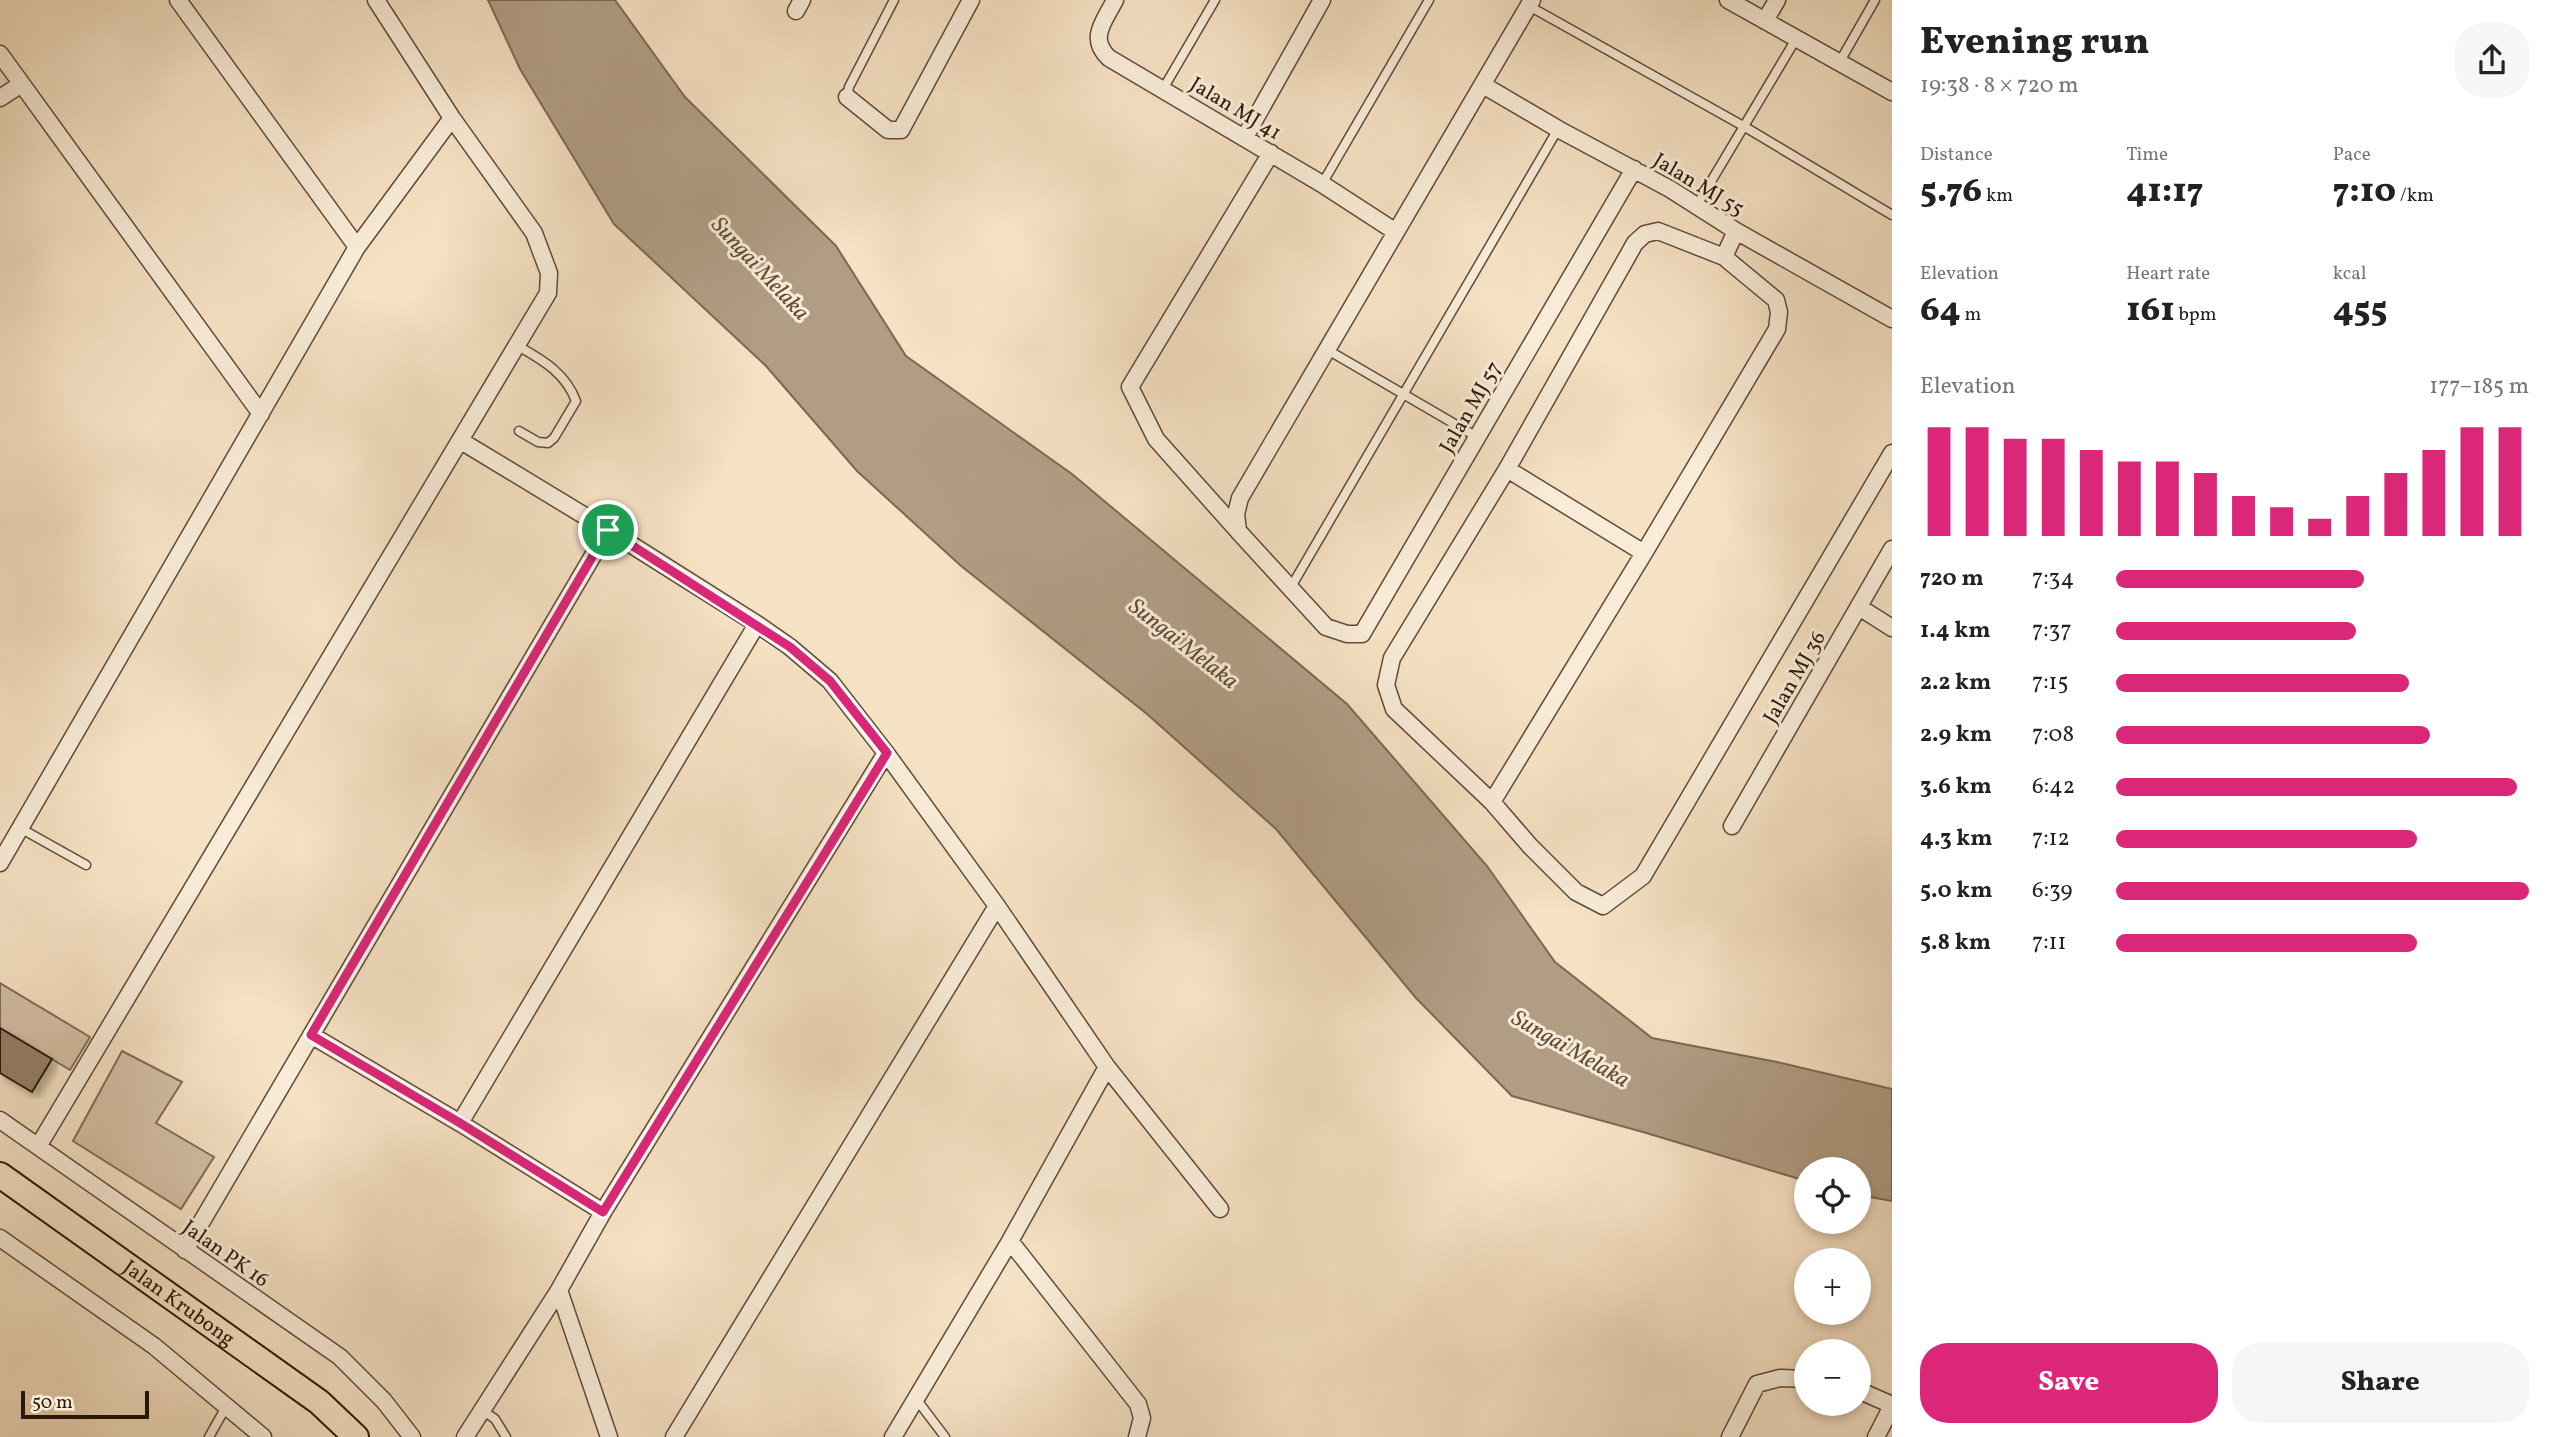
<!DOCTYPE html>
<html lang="en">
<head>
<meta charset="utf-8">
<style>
  body { margin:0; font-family:Vollkorn,serif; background:#f6f6f6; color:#222; height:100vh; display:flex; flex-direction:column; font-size:26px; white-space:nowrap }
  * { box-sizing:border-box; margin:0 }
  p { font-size:23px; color:#767676 }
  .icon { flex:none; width:38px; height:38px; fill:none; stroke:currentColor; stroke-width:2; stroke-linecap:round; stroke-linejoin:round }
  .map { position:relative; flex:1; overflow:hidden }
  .side { display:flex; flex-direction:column; background:#fff; width:665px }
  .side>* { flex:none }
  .tools { position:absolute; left:1794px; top:1157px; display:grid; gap:14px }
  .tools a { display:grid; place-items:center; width:77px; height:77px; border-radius:50%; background:#fff; box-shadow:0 4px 10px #0003; font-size:35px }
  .scale { position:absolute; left:21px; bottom:18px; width:128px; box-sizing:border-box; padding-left:7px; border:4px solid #2c180a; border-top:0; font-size:19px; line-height:24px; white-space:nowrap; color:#2c180a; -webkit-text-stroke:5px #f8ecd8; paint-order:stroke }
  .pin { position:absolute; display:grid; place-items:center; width:60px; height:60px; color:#fff; margin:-30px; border:4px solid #fff; border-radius:50%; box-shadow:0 2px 7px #0007 }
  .round { display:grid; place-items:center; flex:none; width:74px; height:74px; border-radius:28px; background:#f6f6f6 }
  .headline { display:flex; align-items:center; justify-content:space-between; height:119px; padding:0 28px }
  h1 { font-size:38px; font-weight:800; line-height:52px }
  .metrics { display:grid; grid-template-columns:repeat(3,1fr); gap:10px; height:119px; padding:7px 28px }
  .metrics div { display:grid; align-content:center }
  .metrics b { font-size:35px; font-weight:800 }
  .metrics small { font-size:19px; font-weight:400 }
  .metrics p { font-size:19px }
  .chart { height:196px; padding:14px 28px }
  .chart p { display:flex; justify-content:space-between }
  .chart svg { width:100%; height:126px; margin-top:7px; stroke:#db2777; stroke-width:6 }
  .primary-button { display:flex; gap:14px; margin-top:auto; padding:14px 28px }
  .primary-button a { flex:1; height:80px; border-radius:28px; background:#db2777; color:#fff; font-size:28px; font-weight:800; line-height:80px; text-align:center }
  .primary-button a+a { background:#f6f6f6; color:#222 }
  ul { padding:0 28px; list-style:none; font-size:23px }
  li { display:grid; grid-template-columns:112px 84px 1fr; align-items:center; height:52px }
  li i { height:18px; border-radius:9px; background:#db2777 }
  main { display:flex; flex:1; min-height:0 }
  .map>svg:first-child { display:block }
</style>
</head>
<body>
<main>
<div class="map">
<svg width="1892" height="1437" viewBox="0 0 1892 1437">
  <defs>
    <filter id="shadow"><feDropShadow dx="6" dy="6" stdDeviation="3.5" flood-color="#0004"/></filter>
  </defs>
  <rect width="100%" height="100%" fill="#f5e1c3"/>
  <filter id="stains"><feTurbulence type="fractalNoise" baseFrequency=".00286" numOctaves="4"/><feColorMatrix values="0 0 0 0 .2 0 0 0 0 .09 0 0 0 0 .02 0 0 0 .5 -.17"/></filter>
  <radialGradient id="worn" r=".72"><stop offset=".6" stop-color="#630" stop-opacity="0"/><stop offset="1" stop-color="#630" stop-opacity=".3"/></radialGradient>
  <path fill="#d3bfa4" stroke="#806c57" stroke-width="2" d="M0 983 90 1037 70 1070 0 1028Z
    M122 1051 182 1082 156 1123 214 1157 181 1209 73 1141Z"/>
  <path fill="#b19d84" stroke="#7c6853" stroke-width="2" d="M488 0H615L685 97 836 246 906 356 1072 474 1347 704 1487 866 1555 962 1652 1038 1777 1062 1892 1089V1201L1859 1195 1858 1169H1806V1181L1643 1132 1512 1096 1416 998 1276 829 1147 714 960 565 857 471 766 366 614 224 520 69Z"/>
  <path fill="#95816a" stroke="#2c180a" stroke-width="2" filter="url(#shadow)" d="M0 1028 52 1059 32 1092 0 1073Z"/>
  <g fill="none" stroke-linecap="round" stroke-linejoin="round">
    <defs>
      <path id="lane" d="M1529 6 1745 127 1892 215
        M1839 63 1875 0
        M1163 89 1215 0
        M847 97 849 87 894 0
        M1322 184 1429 0
        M1697 205 1796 39
        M518 346C542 360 565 372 576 401L554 438 548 443 538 442 519 431
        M1326 349 1477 437
        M1291 587 1558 129
        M20 828 86 865
        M917 1400 945 1437
        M482 1410 495 1419 506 1437
        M209 1437 226 1407"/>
      <path id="street" d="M178 0 357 247
        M1115 0C1104 22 1088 38 1109 58L1322 184 1396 232
        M1532 0 1240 498 1236 514 1238 531 1326 627 1347 634H1362L1634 169
        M1728 0 1892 92
        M796 11 802 0
        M1765 21 1777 0
        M0 54 261 414
        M1483 85 1558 129 1670 189 1736 231 1892 319
        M847 97 888 130H901L971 0
        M0 98 20 85
        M1245 137 1322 0
        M1736 231 1724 257 1658 231 1645 234 1635 243 1507 469 1392 658 1386 685 1394 709 1492 802 1530 846 1576 892 1603 906 1643 876 1892 453
        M461 441 608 530 757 624 790 647 830 681 886 753 997 906 1107 1067 1220 1209
        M1507 469 1644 553
        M1238 531 1156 439 1130 387 1271 153
        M1859 607 1892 628
        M1492 802 1644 553 1777 329 1779 312 1776 300 1724 257
        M1732 826 1892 549
        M0 863 357 247 452 118
        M311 1035 460 1123 603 1212
        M0 1120 340 1357 384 1401 412 1437
        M460 1123 757 624
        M39 1145 548 293 549 273 534 233 452 118 376 0
        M0 1238 154 1346 263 1437
        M1010 1241 1138 1404 1142 1418 1137 1437
        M185 1250 608 530
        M559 1290 609 1437
        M1858 1390 1892 1405
        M465 1437 559 1290 603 1212 886 753
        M674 1437 997 906
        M893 1437 1010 1241 1107 1067
        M1730 1437 1757 1384 1780 1378 1806 1379
        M1876 1437 1892 1406"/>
      <g id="primary">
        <path id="s1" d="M0 1175 319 1402 356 1437"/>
      </g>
    </defs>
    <use href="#lane" stroke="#5e4a38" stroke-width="11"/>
    <use href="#street" stroke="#5e4a38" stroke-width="19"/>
    <use href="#primary" stroke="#2c180a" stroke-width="28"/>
    <use href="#lane" stroke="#f8ecd8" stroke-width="8"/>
    <use href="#street" stroke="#f8ecd8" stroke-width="16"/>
    <use href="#primary" stroke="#f5e1c3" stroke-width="24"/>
  </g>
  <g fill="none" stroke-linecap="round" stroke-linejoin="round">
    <defs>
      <path id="route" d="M608 530 790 647 830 681 887 753 603 1212 460 1123 311 1035Z"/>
    </defs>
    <use href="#route" stroke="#fff" stroke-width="14"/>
    <use href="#route" stroke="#db2777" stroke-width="9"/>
  </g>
  <g text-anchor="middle" stroke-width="6" stroke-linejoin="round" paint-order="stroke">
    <g font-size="21" fill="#2c180a" stroke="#f8ecd8">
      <text transform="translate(1236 108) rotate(31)" y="7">Jalan MJ 41</text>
      <text transform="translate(1699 184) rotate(31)" y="7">Jalan MJ 55</text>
      <text transform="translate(1470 407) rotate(-60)" y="7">Jalan MJ 57</text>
      <text transform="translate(1794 677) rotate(-60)" y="7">Jalan MJ 36</text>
      <text transform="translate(226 1253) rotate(35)" y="7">Jalan PK 16</text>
      <text dy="7" stroke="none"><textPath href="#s1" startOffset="220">Jalan Krubong</textPath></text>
    </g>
    <g font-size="23" font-style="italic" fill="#614d3b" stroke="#f8ecd8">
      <text transform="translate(761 268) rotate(47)" y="8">Sungai Melaka</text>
      <text transform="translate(1184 643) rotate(38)" y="8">Sungai Melaka</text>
      <text transform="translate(1571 1048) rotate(30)" y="8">Sungai Melaka</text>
    </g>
  </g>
  <rect width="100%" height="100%" filter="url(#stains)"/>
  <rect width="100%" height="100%" fill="url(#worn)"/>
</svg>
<div class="tools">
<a><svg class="icon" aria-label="locate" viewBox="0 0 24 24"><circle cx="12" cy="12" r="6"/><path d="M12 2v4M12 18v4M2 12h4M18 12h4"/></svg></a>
<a>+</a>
<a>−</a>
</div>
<div class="scale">50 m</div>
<div class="pin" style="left:608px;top:530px;background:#1e9e55"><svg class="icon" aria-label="arrive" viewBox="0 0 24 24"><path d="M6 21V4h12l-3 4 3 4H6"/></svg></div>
</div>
<section class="side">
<div class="headline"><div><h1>Evening run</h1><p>19:38 · 8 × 720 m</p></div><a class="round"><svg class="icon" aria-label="share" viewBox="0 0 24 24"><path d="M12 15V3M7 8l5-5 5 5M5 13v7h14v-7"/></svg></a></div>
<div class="metrics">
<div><p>Distance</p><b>5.76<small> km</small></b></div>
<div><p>Time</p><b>41:17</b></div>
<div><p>Pace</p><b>7:10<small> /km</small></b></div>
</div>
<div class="metrics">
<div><p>Elevation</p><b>64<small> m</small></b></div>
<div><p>Heart rate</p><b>161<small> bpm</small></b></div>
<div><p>kcal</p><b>455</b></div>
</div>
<div class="chart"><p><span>Elevation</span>177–185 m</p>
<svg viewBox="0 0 160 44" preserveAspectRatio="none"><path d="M5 44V6M15 44V6M25 44V10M35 44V10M45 44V14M55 44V18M65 44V18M75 44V22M85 44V30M95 44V34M105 44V38M115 44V30M125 44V22M135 44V14M145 44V6M155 44V6"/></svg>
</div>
<ul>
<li><b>720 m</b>7:34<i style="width:60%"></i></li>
<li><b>1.4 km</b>7:37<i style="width:58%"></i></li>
<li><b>2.2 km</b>7:15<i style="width:71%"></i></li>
<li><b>2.9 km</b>7:08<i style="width:76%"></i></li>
<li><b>3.6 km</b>6:42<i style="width:97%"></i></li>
<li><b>4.3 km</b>7:12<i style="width:73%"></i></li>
<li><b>5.0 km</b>6:39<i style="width:100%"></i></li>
<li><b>5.8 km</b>7:11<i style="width:73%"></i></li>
</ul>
<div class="primary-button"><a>Save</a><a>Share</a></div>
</section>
</main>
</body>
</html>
